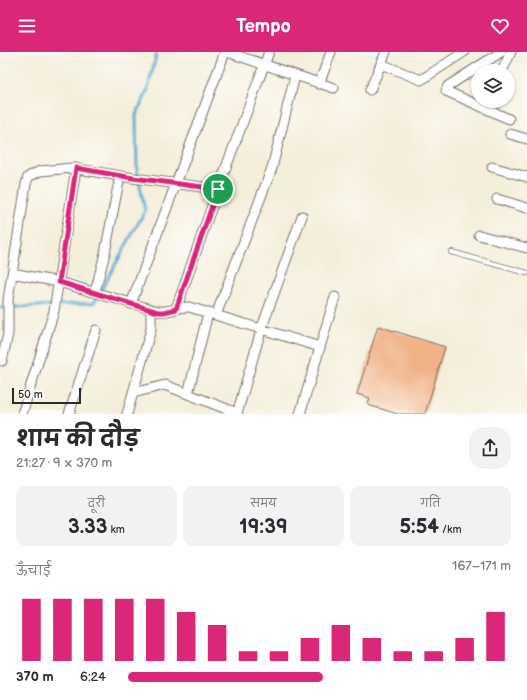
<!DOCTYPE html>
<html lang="hi">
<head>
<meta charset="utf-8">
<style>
  body { margin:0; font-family:"Balsamiq Sans","Playpen Sans Deva",sans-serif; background:#f2f2f3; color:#2b2b33; height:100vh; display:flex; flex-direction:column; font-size:15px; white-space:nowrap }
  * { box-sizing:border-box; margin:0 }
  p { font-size:13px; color:#7c7c81 }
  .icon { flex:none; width:22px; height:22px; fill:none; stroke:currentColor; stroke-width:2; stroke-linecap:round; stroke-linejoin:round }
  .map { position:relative; height:362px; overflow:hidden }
  .panel { display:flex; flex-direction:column; background:#fff; flex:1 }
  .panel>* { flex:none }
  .buttons { position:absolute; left:471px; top:12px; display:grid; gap:8px }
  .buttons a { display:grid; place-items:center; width:44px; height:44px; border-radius:50%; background:#fff; box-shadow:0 1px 3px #0004; font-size:20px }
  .scale { position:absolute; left:12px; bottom:10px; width:69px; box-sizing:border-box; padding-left:4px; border:2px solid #2b2b2b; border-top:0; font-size:11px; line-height:14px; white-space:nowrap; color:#2b2b2b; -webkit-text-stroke:3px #fdfcf7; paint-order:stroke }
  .pin { position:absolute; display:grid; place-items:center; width:34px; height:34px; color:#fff; margin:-17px; border:2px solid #fff; border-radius:50%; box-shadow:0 1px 4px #0007 }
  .round { display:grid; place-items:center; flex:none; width:42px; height:42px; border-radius:16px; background:#f2f2f3 }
  .overview { display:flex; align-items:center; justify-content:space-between; height:68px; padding:0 16px }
  h1 { font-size:22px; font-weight:700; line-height:30px }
  .figures { display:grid; grid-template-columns:repeat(3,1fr); gap:6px; height:68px; padding:4px 16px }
  .figures div { display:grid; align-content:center; border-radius:10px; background:#f2f2f3; text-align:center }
  .figures b { font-size:20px; font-weight:700 }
  .figures small { font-size:11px; font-weight:400 }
  .figures p { font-size:11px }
  .chart { height:112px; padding:8px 16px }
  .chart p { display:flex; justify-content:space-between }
  .chart svg { width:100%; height:72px; margin-top:4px; stroke:#db2777; stroke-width:6 }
  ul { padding:0 16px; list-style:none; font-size:13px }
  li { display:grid; grid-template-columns:64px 48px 1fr; align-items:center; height:30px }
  li i { height:10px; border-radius:5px; background:#db2777 }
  header { display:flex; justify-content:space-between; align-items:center; height:52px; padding:0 16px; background:#db2777; color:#fff; font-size:18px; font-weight:700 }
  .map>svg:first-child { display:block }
</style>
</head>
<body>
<header><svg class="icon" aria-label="menu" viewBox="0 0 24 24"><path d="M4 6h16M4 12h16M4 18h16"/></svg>Tempo<svg class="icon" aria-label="heart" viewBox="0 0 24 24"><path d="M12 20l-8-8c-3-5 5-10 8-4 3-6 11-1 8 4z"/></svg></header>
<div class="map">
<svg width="527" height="362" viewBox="0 0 527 362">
  <rect width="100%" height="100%" fill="#fdfcf7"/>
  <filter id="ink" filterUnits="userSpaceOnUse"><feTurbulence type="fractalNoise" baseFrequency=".025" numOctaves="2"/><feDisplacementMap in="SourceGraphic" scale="8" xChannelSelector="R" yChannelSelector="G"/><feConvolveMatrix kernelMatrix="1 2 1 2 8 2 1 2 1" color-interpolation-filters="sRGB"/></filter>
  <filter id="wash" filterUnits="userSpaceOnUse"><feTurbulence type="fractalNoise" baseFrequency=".012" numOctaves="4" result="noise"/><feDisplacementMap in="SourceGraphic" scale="16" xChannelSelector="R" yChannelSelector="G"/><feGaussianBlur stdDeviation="0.9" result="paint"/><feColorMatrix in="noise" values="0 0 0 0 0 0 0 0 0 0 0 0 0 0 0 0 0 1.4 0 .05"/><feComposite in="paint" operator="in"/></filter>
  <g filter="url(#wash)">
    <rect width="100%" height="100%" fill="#f5eedb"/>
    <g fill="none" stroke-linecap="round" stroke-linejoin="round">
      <path stroke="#50aace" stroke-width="3" d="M0 256 94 251 145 159 137 118 136 63 147 40 157 0"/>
    </g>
    <g id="blocks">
      <path fill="#f1b288" d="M378 274 445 295 425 362H398L368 353 370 346 357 342Z"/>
    </g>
  </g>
  <g filter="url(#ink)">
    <use href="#blocks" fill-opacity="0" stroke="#726f69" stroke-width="1"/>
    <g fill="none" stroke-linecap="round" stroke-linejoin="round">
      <defs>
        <path id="lane" d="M451 200 527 221"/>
        <path id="street" d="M227 0 334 36
          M501 0 448 34 446 39 509 67
          M381 12 421 28 464 0
          M502 19 511 0
          M319 32 331 0
          M370 38 386 0
          M510 82 527 87
          M492 115 527 125
          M497 147 527 156
          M479 183 527 196
          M12 221 59 230 158 259C169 261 179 254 189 255L320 295
          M95 240 105 201 120 124
          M131 252 225 0
          M176 257 218 137 269 0
          M216 263 272 116 295 24
          M2 309 8 282V248L26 132 28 125 40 119 72 116 133 126 218 137
          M133 341 165 333 237 361
          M188 342 208 261
          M22 362 54 259 76 116
          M69 362 96 278
          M127 362 151 277V258
          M237 362 261 278 302 164
          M300 362 335 245"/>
      </defs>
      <use href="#lane" stroke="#726f69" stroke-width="6"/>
      <use href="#street" stroke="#726f69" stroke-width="11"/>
      <use href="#lane" stroke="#fff" stroke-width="4.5"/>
      <use href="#street" stroke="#fff" stroke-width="9"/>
    </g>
  </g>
  <g fill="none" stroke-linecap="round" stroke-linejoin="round" filter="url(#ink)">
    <defs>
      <path id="route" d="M76 116 133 126 218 137 176 257 164 260H158L59 230Z"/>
    </defs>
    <use href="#route" stroke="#fff" stroke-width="8"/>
    <use href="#route" stroke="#db2777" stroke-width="5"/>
  </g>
</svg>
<div class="buttons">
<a><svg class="icon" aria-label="layers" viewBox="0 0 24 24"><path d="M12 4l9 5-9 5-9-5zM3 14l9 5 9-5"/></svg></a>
</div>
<div class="scale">50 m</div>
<div class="pin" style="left:218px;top:137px;background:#1e9e55"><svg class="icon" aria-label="arrive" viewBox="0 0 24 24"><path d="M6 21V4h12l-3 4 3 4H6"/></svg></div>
</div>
<section class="panel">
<div class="overview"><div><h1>शाम की दौड़</h1><p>21:27 · 9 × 370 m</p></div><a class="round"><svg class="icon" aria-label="share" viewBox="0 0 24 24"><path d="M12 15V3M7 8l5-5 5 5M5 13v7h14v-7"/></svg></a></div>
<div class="figures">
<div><p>दूरी</p><b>3.33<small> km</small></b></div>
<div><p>समय</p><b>19:39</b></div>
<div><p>गति</p><b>5:54<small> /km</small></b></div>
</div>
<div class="chart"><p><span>ऊँचाई</span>167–171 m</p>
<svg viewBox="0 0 160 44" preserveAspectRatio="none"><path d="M5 44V6M15 44V6M25 44V6M35 44V6M45 44V6M55 44V14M65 44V22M75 44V38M85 44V38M95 44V30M105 44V22M115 44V30M125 44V38M135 44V38M145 44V30M155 44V14"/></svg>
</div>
<ul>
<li><b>370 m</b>6:24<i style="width:51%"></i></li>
</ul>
</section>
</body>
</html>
